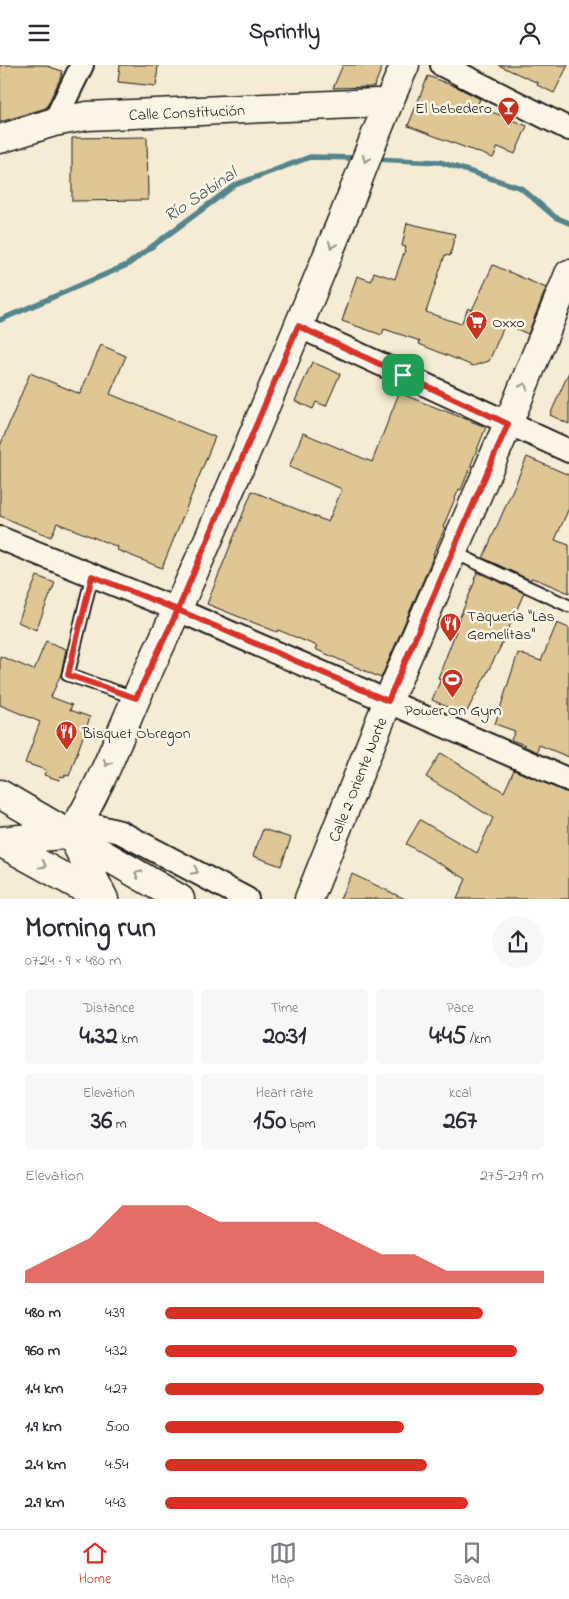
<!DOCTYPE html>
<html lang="en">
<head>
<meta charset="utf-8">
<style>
  body { margin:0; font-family:"Indie Flower",sans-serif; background:#f7f7f7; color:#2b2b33; height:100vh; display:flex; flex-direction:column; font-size:19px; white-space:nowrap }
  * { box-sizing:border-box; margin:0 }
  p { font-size:16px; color:#7c7c81 }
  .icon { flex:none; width:28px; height:28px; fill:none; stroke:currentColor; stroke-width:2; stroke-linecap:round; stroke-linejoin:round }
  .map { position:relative; height:834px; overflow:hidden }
  .sheet { display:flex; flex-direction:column; background:#fff; flex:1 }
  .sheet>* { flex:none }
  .pin { position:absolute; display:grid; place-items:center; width:42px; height:42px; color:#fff; margin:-21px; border-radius:10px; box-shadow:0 2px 8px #0006 }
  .round { display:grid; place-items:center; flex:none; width:52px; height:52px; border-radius:26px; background:#f7f7f7 }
  .summary { display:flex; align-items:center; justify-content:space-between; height:85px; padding:0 25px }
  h1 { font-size:28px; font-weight:700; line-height:38px }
  .figures { display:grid; grid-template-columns:repeat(3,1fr); gap:8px; height:85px; padding:5px 25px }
  .figures div { display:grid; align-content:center; border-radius:5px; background:#f7f7f7; text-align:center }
  .figures b { font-size:25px; font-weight:700 }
  .figures small { font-size:14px; font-weight:400 }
  .figures p { font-size:14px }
  .chart { height:140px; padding:10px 25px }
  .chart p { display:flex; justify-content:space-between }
  .chart svg { width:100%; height:90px; margin-top:5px; fill:#d93025; opacity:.7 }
  ul { padding:0 25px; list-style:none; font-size:16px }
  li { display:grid; grid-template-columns:80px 60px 1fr; align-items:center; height:38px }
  li i { height:12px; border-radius:6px; background:#d93025 }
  header { display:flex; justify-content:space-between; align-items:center; height:65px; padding:0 25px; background:#fff; font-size:22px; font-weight:700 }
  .tab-bar { display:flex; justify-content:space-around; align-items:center; height:70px; border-top:1px solid #e1e1e2; background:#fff; font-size:14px; color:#7c7c81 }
  .tab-bar a { display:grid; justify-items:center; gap:2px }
  .tab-bar .current { color:#d93025 }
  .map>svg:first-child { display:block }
</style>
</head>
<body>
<header><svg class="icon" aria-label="menu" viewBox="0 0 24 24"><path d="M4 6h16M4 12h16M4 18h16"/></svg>Sprintly<svg class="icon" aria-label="person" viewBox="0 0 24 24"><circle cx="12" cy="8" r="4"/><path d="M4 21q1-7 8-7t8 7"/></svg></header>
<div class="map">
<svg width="569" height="834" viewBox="0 0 569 834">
  <rect width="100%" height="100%" fill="#f6ecd5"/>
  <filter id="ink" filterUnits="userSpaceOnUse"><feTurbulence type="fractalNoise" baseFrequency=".02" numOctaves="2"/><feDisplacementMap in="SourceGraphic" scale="10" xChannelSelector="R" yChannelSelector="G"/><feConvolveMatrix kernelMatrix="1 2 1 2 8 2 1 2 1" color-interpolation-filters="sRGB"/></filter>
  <g filter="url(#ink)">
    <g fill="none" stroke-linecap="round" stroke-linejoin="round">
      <path stroke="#55858c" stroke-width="5.5" d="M374 94 440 97 521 123 555 152 569 158
        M0 255 127 200 235 120 310 92 358 93"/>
    </g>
    <path fill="#dec695" stroke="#1c1c1c" d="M0 0H44L62 6 61 12 46 43 0 57Z
      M120 0H158L156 21 118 17Z
      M343 0H383L374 22 333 23Z
      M498 0H568L554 28 537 20 538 18Z
      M428 11 459 23 480 34 477 41 527 61 515 89 498 82 493 93 408 61Z
      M147 72 148 135 72 136V73Z
      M407 158 455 169 450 191 445 190 426 247 461 259 468 243 472 245 493 200 546 223 528 269 505 259 489 296 473 301 419 279 420 276 384 264 382 270 342 256 357 211 371 216 374 207 395 214 406 182 402 181Z
      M101 280 126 291 110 329 215 372 162 503 117 485 118 482 57 458 51 472 0 451V381L30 308 80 329Z
      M312 297 340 309 326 341 316 337 313 344 295 336Z
      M569 307V359L550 350Z
      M399 328 486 362 461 425 459 424 443 462 445 463 433 489 434 490 381 613 315 584 317 581 278 565 277 567 207 539 252 426 328 457 342 424 289 402 303 368 372 397Z
      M527 392 569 410V443L555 475 569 480V528L538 515 531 513 530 515 483 493Z
      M477 507 524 528 500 583 465 650 432 635 441 614 438 613 456 566H454L475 516 474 515Z
      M37 511 55 518 36 565 18 557Z
      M557 558 569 563V692L539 680 537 687 524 681 525 680 511 675 515 666 495 659 518 588 541 596Z
      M46 576 66 584 61 609 51 632 72 640 70 645 90 652 69 711 65 710 64 712 60 711 59 715 44 710 46 705 25 698 40 657 0 640V591L34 605Z
      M441 688 504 727 514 705 569 728V834H457L466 814 406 779 420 755 477 788 493 753 426 712Z
      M263 764 291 773 281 801 253 791Z
      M352 809 405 834H340Z"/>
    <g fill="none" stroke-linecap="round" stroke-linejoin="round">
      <defs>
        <path id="service" d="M453 487 569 541
          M92 511 68 610 136 633"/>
        <path id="minor" d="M442 0 569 64
          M54 57 82 0
          M298 261 569 386
          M0 473 178 545 569 715
          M71 769 92 760 120 767 247 834"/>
        <g id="secondary">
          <path id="s1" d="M0 74 54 57 87 51 377 38"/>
          <path d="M71 769C103 720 122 662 147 609 217 462 278 311 340 160 362 107 381 52 405 0"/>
          <path id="s2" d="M309 834 388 636 508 359 569 209"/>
        </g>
        <path id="primary" d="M0 729 180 834
          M0 776 71 769 104 834
          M0 777 103 834"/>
      </defs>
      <use href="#service" stroke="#1c1c1c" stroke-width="15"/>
      <use href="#minor" stroke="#1c1c1c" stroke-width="26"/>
      <use href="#secondary" stroke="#1c1c1c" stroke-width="31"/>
      <use href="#primary" stroke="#1c1c1c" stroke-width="31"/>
      <use href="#service" stroke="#fcf5e5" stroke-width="11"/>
      <use href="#minor" stroke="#fcf5e5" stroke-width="22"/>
      <use href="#secondary" stroke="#fcf5e5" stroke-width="28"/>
      <use href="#primary" stroke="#fcf5e5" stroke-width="28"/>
    </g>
    <defs><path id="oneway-chevron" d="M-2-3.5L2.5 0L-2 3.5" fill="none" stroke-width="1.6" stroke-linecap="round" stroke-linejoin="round" transform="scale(1.25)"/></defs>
    <g stroke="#97938b">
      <use href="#oneway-chevron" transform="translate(366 94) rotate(112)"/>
      <use href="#oneway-chevron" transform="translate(332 180) rotate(112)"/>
      <use href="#oneway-chevron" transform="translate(524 321) rotate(-68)"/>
      <use href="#oneway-chevron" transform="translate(107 698) rotate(114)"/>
      <use href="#oneway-chevron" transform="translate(43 800) rotate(29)"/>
      <use href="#oneway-chevron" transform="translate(195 806) rotate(28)"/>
      <use href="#oneway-chevron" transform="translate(138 809) rotate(-149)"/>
    </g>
  </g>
  <g fill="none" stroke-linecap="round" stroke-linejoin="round" filter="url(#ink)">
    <defs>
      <path id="route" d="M403 310 298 261 178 545 92 511 68 610 136 633 178 545 388 636 508 359 403 310"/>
    </defs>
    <use href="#route" stroke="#fff" stroke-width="10"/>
    <use href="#route" stroke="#d93025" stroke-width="6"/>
  </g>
  <defs>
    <symbol id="bar-pin" viewBox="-11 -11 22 30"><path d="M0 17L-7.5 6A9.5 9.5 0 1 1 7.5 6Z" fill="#c8321e" stroke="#fcf5e5"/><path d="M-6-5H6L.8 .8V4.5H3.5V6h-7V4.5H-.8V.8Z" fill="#fff"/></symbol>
    <symbol id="supermarket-pin" viewBox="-11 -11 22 30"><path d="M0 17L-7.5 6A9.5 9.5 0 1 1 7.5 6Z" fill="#c8321e" stroke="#fcf5e5"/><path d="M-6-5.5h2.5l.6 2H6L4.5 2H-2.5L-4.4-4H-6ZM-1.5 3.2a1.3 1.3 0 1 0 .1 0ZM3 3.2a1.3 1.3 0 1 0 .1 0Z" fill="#fff"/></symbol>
    <symbol id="restaurant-pin" viewBox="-11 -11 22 30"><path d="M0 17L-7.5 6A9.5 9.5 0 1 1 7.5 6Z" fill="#c8321e" stroke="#fcf5e5"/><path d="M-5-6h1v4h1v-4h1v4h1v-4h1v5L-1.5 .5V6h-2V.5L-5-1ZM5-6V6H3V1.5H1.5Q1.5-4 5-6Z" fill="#fff"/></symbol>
    <symbol id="stadium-pin" viewBox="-11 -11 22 30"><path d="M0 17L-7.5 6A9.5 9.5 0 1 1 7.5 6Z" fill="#c8321e" stroke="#fcf5e5"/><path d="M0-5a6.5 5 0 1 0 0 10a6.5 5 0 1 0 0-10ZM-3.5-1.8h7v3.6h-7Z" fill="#fff"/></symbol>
  </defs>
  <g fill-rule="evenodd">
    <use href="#bar-pin" x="496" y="30" width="25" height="34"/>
    <use href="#supermarket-pin" x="464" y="244" width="25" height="34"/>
    <use href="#restaurant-pin" x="438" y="546" width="25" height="34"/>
    <use href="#stadium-pin" x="440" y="602" width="25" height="34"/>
    <use href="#restaurant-pin" x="54" y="654" width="25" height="34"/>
  </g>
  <g text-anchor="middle" stroke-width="5" stroke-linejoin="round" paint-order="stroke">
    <g font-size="16" fill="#1c1c1c" stroke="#fcf5e5" text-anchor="start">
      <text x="492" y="48" text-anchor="end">El bebedero</text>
      <text x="492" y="262">Oxxo</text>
      <text x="467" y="556">Taquería "Las<tspan x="467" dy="18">Gemelitas"</tspan></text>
      <text x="453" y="650" text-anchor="middle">Power On Gym</text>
      <text x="82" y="673">Bisquet Obregon</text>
    </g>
    <g font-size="16" fill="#1c1c1c" stroke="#fcf5e5">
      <text dy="6" stroke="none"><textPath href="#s1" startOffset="190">Calle Constitución</textPath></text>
      <text dy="6" stroke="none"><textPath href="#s2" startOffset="129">Calle 2 Oriente Norte</textPath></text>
    </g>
    <g font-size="18" font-style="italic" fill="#3d595d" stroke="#fcf5e5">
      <text transform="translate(200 129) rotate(-34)" y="6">Río Sabinal</text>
    </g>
  </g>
</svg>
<div class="pin" style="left:403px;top:310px;background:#1e9e55"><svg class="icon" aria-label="arrive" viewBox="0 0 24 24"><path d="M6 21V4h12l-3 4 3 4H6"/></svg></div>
</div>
<section class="sheet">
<div class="summary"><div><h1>Morning run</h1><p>07:24 · 9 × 480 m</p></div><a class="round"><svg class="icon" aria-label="share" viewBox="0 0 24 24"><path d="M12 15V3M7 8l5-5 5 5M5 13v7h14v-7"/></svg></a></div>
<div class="figures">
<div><p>Distance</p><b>4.32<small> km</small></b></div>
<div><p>Time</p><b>20:31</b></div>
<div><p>Pace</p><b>4:45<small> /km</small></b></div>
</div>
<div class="figures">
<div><p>Elevation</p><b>36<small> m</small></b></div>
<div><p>Heart rate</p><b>150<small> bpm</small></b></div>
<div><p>kcal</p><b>267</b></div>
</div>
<div class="chart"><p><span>Elevation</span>275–279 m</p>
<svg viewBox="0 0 160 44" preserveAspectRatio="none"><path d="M0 44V38L10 30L20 22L30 6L40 6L50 6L60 14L70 14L80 14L90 14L100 22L110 30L120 30L130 38L140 38L150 38L160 38V44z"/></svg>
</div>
<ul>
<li><b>480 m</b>4:39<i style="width:84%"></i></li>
<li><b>960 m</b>4:32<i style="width:93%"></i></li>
<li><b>1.4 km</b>4:27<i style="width:100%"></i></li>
<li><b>1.9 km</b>5:00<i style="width:63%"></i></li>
<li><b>2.4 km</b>4:54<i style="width:69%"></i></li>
<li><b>2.9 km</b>4:43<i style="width:80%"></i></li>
</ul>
</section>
<nav class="tab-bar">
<a class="current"><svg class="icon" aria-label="home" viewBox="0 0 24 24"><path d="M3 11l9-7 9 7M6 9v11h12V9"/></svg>Home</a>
<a><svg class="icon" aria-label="map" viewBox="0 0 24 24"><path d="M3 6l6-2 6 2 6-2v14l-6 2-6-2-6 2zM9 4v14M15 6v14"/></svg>Map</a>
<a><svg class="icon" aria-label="saved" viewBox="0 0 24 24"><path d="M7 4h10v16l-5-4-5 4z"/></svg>Saved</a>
</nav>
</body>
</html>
